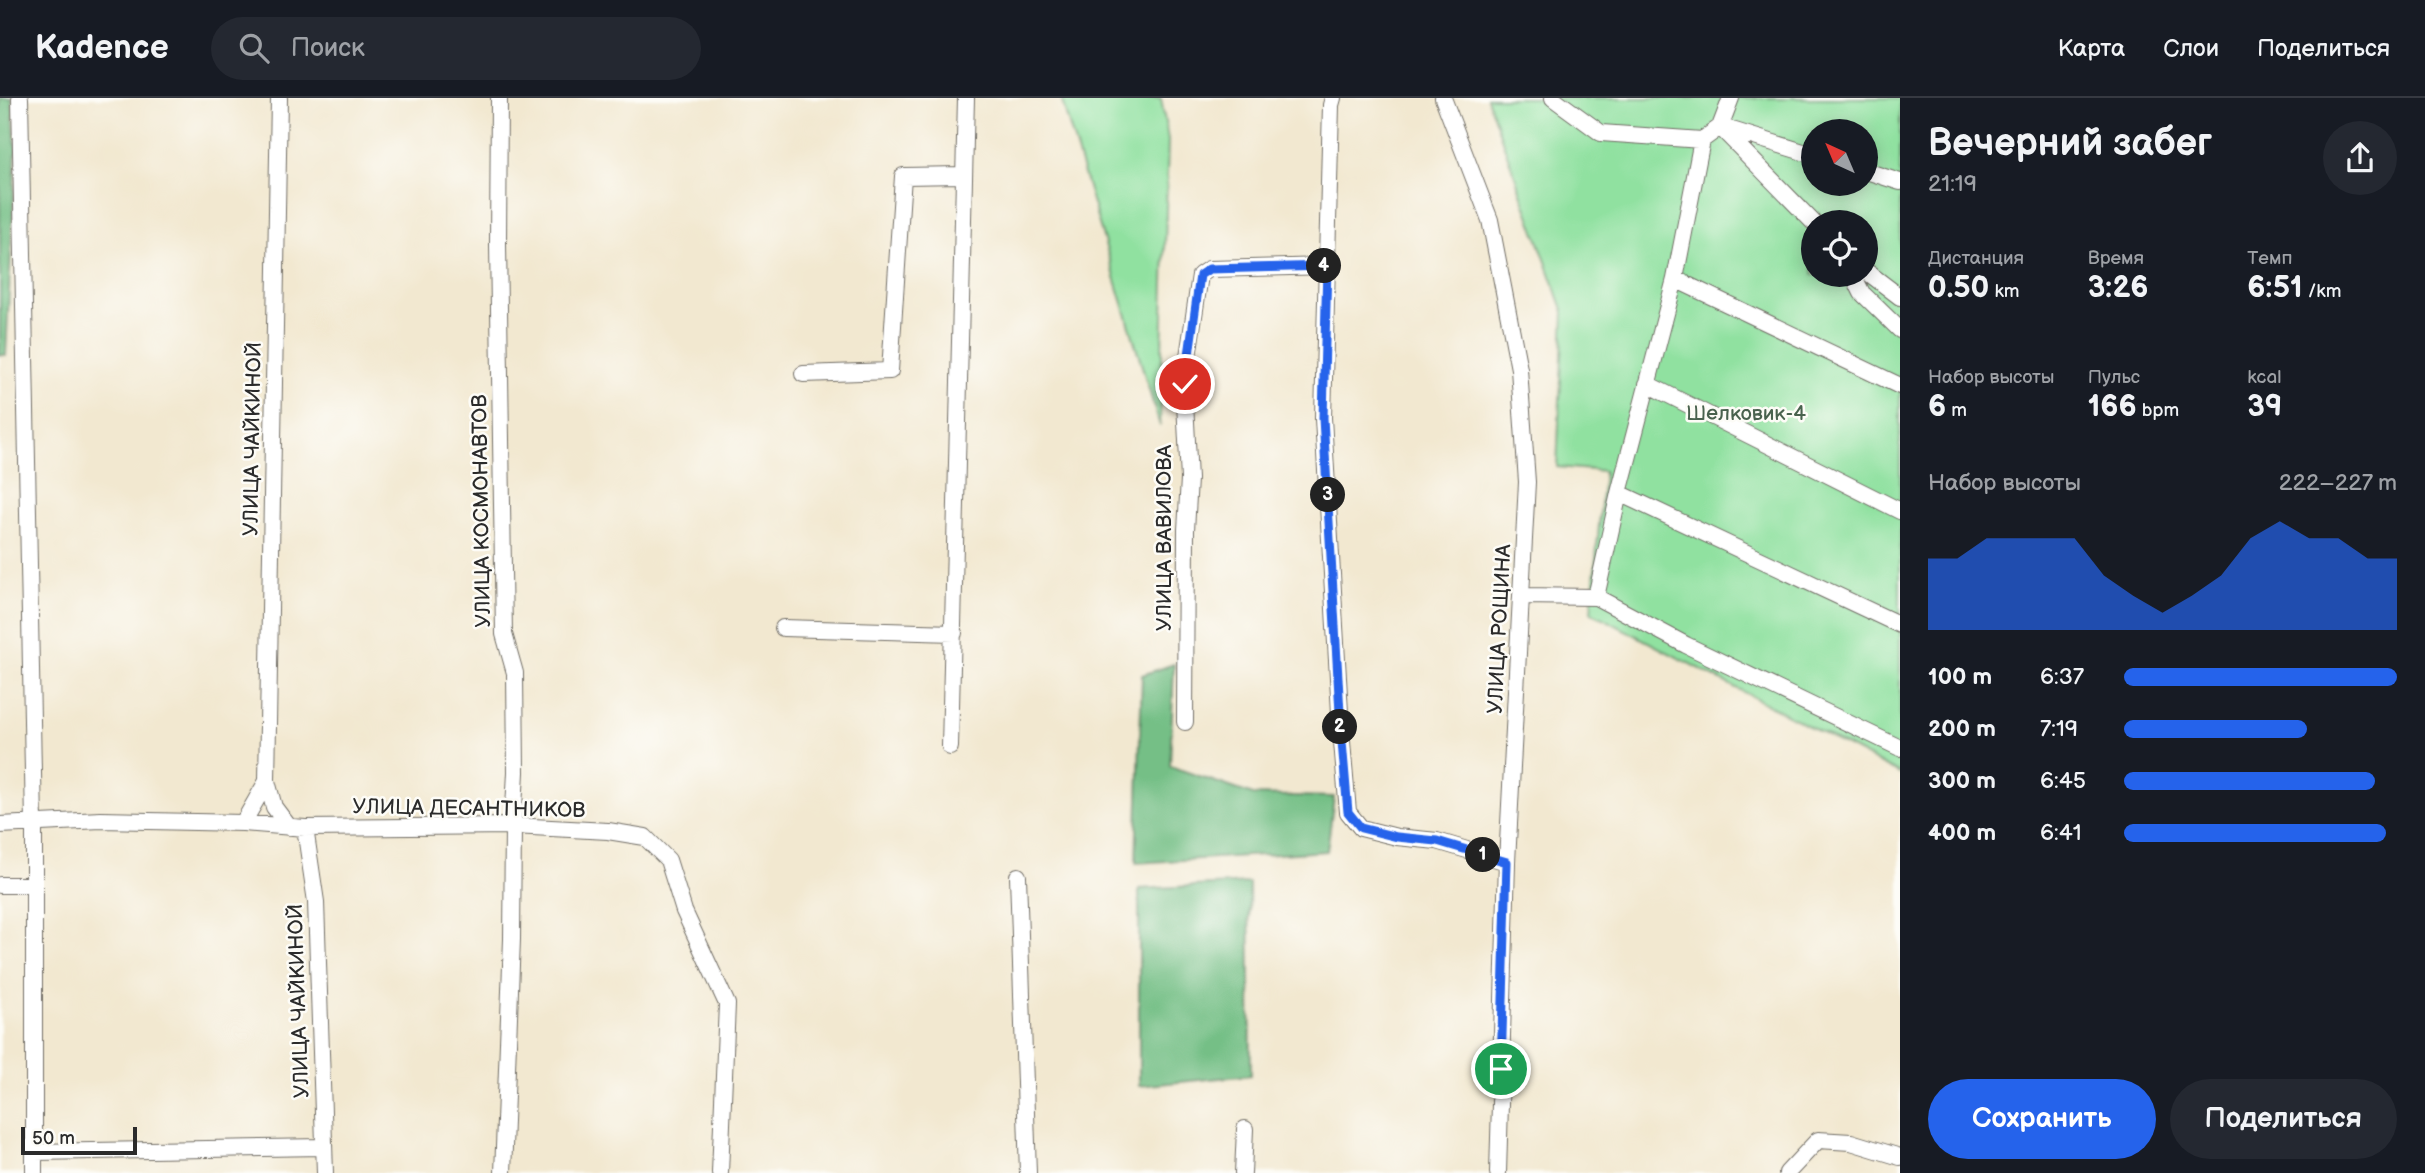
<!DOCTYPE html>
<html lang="ru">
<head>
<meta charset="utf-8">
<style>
  body { margin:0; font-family:"Balsamiq Sans",sans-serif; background:#242831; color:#f1f3f6; height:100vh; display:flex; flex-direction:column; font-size:26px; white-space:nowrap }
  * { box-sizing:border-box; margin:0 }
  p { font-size:23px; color:#9ea1a6 }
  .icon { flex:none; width:38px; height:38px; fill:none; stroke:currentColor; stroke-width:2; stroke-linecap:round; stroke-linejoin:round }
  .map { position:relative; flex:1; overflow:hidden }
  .panel { display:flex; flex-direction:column; background:#171b24; width:525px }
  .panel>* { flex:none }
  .needle { width:46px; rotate:316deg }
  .controls { position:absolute; left:1801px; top:21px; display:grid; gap:14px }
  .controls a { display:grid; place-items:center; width:77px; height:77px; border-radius:50%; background:#171b24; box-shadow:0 4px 18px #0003; font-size:35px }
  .scale { position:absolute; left:21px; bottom:18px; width:116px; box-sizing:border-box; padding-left:7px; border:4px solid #2b2b2b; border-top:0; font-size:19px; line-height:24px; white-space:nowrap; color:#2b2b2b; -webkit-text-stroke:5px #fdfcf7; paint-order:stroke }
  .pin { position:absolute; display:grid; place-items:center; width:60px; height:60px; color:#fff; margin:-30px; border:4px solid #fff; border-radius:50%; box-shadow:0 2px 7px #0007 }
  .km { position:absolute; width:35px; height:35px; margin:-18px; border-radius:50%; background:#222; color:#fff; font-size:19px; line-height:35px; text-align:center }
  .round { display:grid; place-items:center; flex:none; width:74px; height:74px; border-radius:37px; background:#242831 }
  .overview { display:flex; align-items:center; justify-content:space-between; height:119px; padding:0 28px }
  h1 { font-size:38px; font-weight:700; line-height:52px }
  .metrics { display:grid; grid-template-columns:repeat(3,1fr); gap:10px; height:119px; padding:7px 28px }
  .metrics div { display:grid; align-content:center }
  .metrics b { font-size:30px; font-weight:700 }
  .metrics small { font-size:19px; font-weight:400 }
  .metrics p { font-size:19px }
  .chart { height:196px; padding:14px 28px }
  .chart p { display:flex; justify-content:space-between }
  .chart svg { width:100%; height:126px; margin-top:7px; fill:#2563eb; opacity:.7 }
  .primary-button { display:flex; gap:14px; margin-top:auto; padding:14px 28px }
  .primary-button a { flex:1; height:80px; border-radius:42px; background:#2563eb; color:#fff; font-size:28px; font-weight:700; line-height:80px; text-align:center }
  .primary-button a+a { background:#242831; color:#f1f3f6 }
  ul { padding:0 28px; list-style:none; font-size:23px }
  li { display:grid; grid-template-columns:112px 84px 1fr; align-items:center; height:52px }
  li i { height:18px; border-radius:9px; background:#2563eb }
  header { display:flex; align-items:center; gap:42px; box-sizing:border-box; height:98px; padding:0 35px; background:#171b24; border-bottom:2px solid #363941 }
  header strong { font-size:33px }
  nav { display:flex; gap:38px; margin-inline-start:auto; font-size:24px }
  .search { width:490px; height:63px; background:#242831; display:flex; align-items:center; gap:18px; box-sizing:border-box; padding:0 24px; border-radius:38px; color:#9ea1a6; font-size:26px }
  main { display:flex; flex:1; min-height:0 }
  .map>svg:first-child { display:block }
</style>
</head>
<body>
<header>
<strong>Kadence</strong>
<div class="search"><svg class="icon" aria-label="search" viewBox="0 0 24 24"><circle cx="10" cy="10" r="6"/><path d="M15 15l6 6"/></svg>Поиск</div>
<nav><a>Карта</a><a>Слои</a><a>Поделиться</a></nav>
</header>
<main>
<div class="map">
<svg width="1900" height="1075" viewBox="0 0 1900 1075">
  <rect width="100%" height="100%" fill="#fdfcf7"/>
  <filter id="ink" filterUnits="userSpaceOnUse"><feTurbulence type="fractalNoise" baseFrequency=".0143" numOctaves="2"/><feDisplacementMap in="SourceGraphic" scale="14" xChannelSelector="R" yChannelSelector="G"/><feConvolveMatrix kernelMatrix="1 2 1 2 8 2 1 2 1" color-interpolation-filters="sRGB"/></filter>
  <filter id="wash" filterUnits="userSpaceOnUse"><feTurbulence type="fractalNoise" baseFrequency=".00686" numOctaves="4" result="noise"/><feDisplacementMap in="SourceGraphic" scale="28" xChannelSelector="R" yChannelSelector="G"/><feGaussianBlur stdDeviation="1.57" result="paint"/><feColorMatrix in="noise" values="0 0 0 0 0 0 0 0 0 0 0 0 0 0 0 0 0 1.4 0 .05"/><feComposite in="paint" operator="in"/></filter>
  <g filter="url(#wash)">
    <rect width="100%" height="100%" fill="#f2e8d0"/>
    <path fill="#90e1a0" stroke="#5e8666" stroke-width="2" fill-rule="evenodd" d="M1061 0H1161L1168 42 1160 328Z
      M1487 0H1900V676L1591 514 1604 373 1557 369 1564 214ZM1813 33H1866V86H1813ZM1813 124H1866V177H1813Z"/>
    <path fill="#74bf86" stroke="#507558" stroke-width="2" d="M0 0H12L16 51 6 257H0Z
      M1174 566 1170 668 1253 697 1334 699 1327 753 1136 765 1142 577Z
      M1249 785 1251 977 1139 988V791Z"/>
  </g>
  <g filter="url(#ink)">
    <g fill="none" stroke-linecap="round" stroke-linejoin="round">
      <defs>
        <path id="minor" d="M20 0 34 726V1075
          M499 0 498 146 504 536 515 575 516 674 513 728 512 841 503 1075
          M1333 0 1331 7 1323 320 1341 632 1348 714 1361 730 1397 739 1437 743 1507 764
          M1443 0 1490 122 1519 271 1527 384 1507 764 1498 1075
          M1553 0 1601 35 1702 42 1720 29 1731 0
          M1720 29 1813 124
          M1722 29 1813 57
          M1866 73 1900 84
          M1866 173 1900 199
          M1853 177 1862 195 1900 232
          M1675 181 1900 288
          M803 276 890 273 903 78 962 77
          M1647 286 1900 413
          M1619 395 1900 527
          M1522 498 1596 499 1619 395 1675 181 1702 42
          M1596 499 1686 547 1900 650
          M783 530 954 535
          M1185 624 1186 432 1189 381 1184 286 1200 177 1209 171 1327 168
          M950 649 966 0
          M267 683 274 709 289 729
          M243 725 267 683 279 0
          M0 727 101 722 243 725 305 730 513 728 608 733 645 739 668 762 684 813 727 906 720 1075
          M305 730 316 804 325 1075
          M1018 778 1028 1075
          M0 787H34
          M35 1054 324 1049
          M1243 1075 1245 1031
          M1787 1075 1818 1042 1851 1044 1900 1059"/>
      </defs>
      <use href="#minor" stroke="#716d65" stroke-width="18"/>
      <use href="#minor" stroke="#fff" stroke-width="16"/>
    </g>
  </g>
  <g fill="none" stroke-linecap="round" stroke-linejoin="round" filter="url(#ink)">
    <defs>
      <path id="route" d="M1185 286 1200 177 1209 171 1327 168 1323 320 1341 632 1348 714 1361 730 1397 739 1437 743 1507 764 1501 971"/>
    </defs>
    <use href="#route" stroke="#fff" stroke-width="14"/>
    <use href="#route" stroke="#2563eb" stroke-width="9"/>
  </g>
  <g text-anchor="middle" stroke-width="5" stroke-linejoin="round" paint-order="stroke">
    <g font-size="21" fill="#49624e" stroke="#fdfcf7">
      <text x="1746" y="322">Шелковик-4</text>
    </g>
    <g font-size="21" fill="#2b2b2b" stroke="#fdfcf7">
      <text transform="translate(252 341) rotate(-89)" y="7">УЛИЦА ЧАЙКИНОЙ</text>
      <text transform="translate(481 413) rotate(-91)" y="7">УЛИЦА КОСМОНАВТОВ</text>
      <text transform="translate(1164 440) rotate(-90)" y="7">УЛИЦА ВАВИЛОВА</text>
      <text transform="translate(1499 531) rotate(-87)" y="7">УЛИЦА РОЩИНА</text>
      <text transform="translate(469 710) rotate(1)" y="7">УЛИЦА ДЕСАНТНИКОВ</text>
      <text transform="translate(298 903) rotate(-92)" y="7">УЛИЦА ЧАЙКИНОЙ</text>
    </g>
  </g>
</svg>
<div class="controls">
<a><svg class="needle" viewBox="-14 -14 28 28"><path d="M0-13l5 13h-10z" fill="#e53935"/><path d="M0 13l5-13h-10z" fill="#9ea1a6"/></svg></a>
<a><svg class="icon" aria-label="locate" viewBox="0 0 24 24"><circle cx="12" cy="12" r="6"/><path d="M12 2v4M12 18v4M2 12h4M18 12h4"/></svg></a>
</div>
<div class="scale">50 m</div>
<div class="pin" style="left:1501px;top:971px;background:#1e9e55"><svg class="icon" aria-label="arrive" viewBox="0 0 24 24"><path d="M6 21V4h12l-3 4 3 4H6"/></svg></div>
<div class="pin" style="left:1185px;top:286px;background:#d93025"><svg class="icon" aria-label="check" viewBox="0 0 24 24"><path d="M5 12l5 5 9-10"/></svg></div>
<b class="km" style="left:1483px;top:757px">1</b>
<b class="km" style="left:1340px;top:629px">2</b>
<b class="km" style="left:1328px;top:397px">3</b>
<b class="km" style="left:1324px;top:168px">4</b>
</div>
<section class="panel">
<div class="overview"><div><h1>Вечерний забег</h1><p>21:19</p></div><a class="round"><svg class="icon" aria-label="share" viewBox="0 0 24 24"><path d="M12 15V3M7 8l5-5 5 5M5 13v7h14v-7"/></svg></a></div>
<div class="metrics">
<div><p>Дистанция</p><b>0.50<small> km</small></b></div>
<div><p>Время</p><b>3:26</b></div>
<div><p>Темп</p><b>6:51<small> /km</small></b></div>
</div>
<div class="metrics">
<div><p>Набор высоты</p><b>6<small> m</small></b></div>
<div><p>Пульс</p><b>166<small> bpm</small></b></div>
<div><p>kcal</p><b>39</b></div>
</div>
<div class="chart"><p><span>Набор высоты</span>222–227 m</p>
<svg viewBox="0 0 160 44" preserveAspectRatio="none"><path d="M0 44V19L10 19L20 12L30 12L40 12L50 12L60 25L70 32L80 38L90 32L100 25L110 12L120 6L130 12L140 12L150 19L160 19V44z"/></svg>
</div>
<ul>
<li><b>100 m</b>6:37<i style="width:100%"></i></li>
<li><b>200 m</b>7:19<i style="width:67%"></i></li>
<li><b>300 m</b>6:45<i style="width:92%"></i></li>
<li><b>400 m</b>6:41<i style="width:96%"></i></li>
</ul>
<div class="primary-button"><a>Сохранить</a><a>Поделиться</a></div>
</section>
</main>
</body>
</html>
